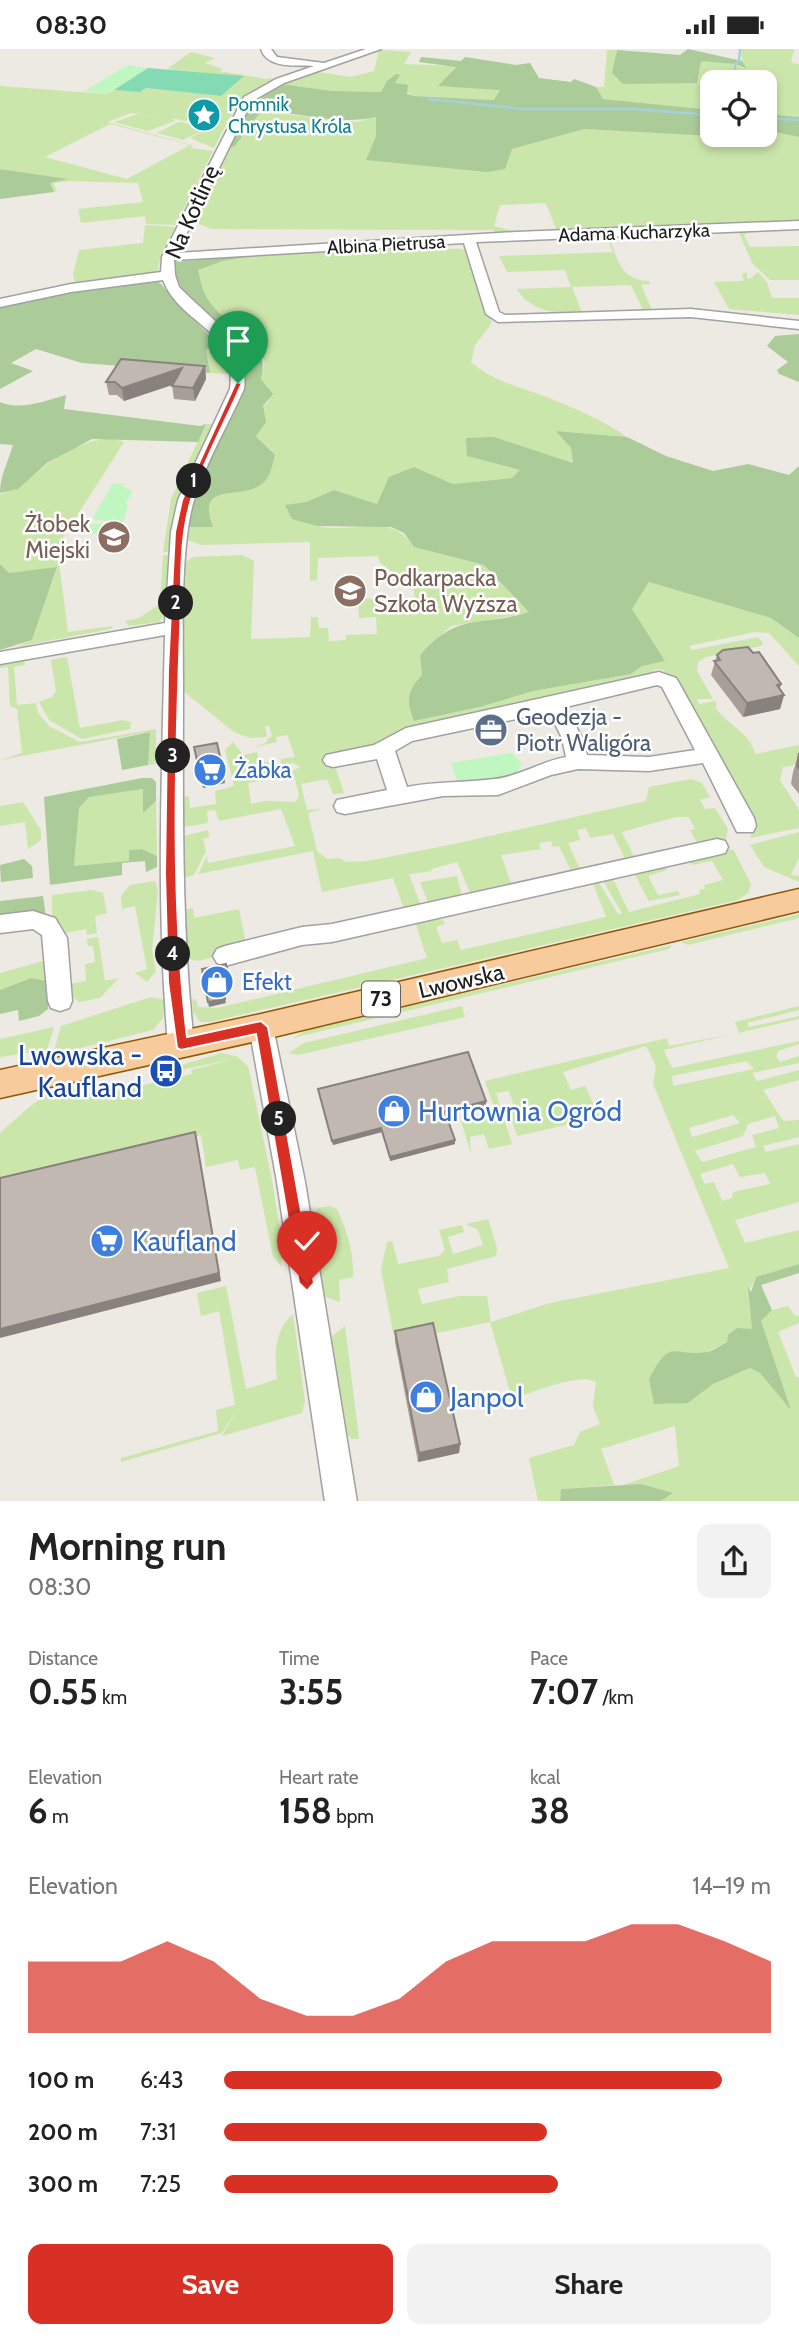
<!DOCTYPE html>
<html lang="en">
<head>
<meta charset="utf-8">
<style>
  body { margin:0; font-family:Cabin,sans-serif; background:#f2f2f2; color:#222; height:100vh; display:flex; flex-direction:column; font-size:26px; white-space:nowrap }
  * { box-sizing:border-box; margin:0 }
  p { font-size:23px; color:#767676 }
  .icon { flex:none; width:38px; height:38px; fill:none; stroke:currentColor; stroke-width:2; stroke-linecap:round; stroke-linejoin:round }
  .map { position:relative; height:1452px; overflow:hidden }
  .panel { display:flex; flex-direction:column; background:#fff; flex:1 }
  .panel>* { flex:none }
  .tools { position:absolute; left:700px; top:21px; display:grid; gap:14px }
  .tools a { display:grid; place-items:center; width:77px; height:77px; border-radius:14px; background:#fff; box-shadow:0 4px 10px #0003; font-size:35px }
  .pin { position:absolute; display:grid; place-items:center; width:60px; height:60px; color:#fff; margin:-72px -30px; border-radius:50% 50% 50% 0; rotate:-45deg; box-shadow:0 0 7px #0007 }
  .pin .icon { rotate:45deg }
  .km { position:absolute; width:35px; height:35px; margin:-18px; border-radius:50%; background:#222; color:#fff; font-size:19px; line-height:35px; text-align:center }
  .round { display:grid; place-items:center; flex:none; width:74px; height:74px; border-radius:14px; background:#f2f2f2 }
  .summary { display:flex; align-items:center; justify-content:space-between; height:119px; padding:0 28px }
  h1 { font-size:38px; font-weight:700; line-height:52px }
  .metrics { display:grid; grid-template-columns:repeat(3,1fr); gap:10px; height:119px; padding:7px 28px }
  .metrics div { display:grid; align-content:center }
  .metrics b { font-size:35px; font-weight:700 }
  .metrics small { font-size:19px; font-weight:400 }
  .metrics p { font-size:19px }
  .chart { height:196px; padding:14px 28px }
  .chart p { display:flex; justify-content:space-between }
  .chart svg { width:100%; height:126px; margin-top:7px; fill:#d93025; opacity:.7 }
  .action { display:flex; gap:14px; margin-top:auto; padding:14px 28px }
  .action a { flex:1; height:80px; border-radius:14px; background:#d93025; color:#fff; font-size:28px; font-weight:700; line-height:80px; text-align:center }
  .action a+a { background:#f2f2f2; color:#222 }
  ul { padding:0 28px; list-style:none; font-size:23px }
  li { display:grid; grid-template-columns:112px 84px 1fr; align-items:center; height:52px }
  li i { height:18px; border-radius:9px; background:#d93025 }
  .status { display:flex; justify-content:space-between; align-items:center; height:49px; padding:0 35px; background:#fff; direction:ltr }
  .status svg { height:19px; fill:currentColor }
  .map>svg:first-child { display:block }
</style>
</head>
<body>
<div class="status"><b>08:30</b><svg viewBox="0 0 49 12"><path d="M0 12V9h3v3zM5 12V6h3v6zM10 12V3h3v9zM15 12V0h3v12zM26 1h20v11H26zM47 4h2v5h-2z"/></svg></div>
<div class="map">
<svg width="799" height="1453" viewBox="0 0 799 1453">
  <rect width="100%" height="100%" fill="#ede9e3"/>
  <path fill="#cbe6aa" fill-rule="evenodd" d="M741 0H794L791 14 799 15V68L765 65V33H736L735 16 743 19Z
    M379 1 411 3 404 15 456 17 439 37 501 40 494 51 414 47 387 32 381 43 333 42 280 35 319 23 350 28 374 22Z
    M607 1H617L612 24 701 11 734 15V33H712V61L603 50 596 38H604Z
    M191 3 215 9 205 14 223 20 219 22 267 30 284 28C241 42 234 61 214 99L190 89 210 78 200 75 212 67 209 63 185 72 172 69 175 72 148 82 114 73 138 65 168 68 131 64 107 73 192 96 191 99 213 102 176 176 146 175 145 167 81 174 78 160 143 153 138 134 70 132 53 134 57 142 54 143 50 134 67 130 0 120V37L107 45 114 41 140 43 146 39 221 47 243 28 167 20ZM110 75 190 96 127 130 45 108Z
    M265 63 357 73 376 68V87L367 110 512 100 586 80 709 87 765 86V81L799 88V175L527 183 556 180 546 154 500 156 494 177 518 183 498 186 493 181 211 180 190 171 228 99 235 97 259 65Z
    M178 73H180L207 79 183 91 157 84Z
    M145 176 175 178 161 207 157 223 75 233 73 225 79 201 143 194Z
    M738 181H752L744 186 750 198 799 197V231H770L752 214Z
    M595 187 610 190C618 212 621 231 649 232L650 235 641 236 652 261H643L631 236 572 238 582 264C558 265 530 263 517 240L571 238 565 221 507 223 499 207 613 203 607 190Z
    M404 198C423 208 451 195 470 202L492 274 475 296 471 313C493 332 518 338 544 347 574 359 601 370 627 388L557 382 571 399 573 414 494 388 468 407 521 421 512 429 453 435 414 418 389 429 377 455 334 441 306 453 285 456C295 462 307 474 318 477 354 486 389 461 414 498L484 516 530 564 451 577 420 606 422 626 414 672 480 658 533 642 631 625 642 617 664 612 632 560 649 533 771 569 799 589V617L769 584 755 583 689 597 692 601 758 588 763 594 761 597 706 608 698 613 697 622 713 650H697L699 655 715 652 717 657 715 658C727 676 751 684 755 705L799 696V715L783 718 780 731 799 761V779L750 789 754 779 672 628 661 620 653 621 654 625 553 646 379 696 331 705 344 744 333 745 327 730 301 735 307 761 322 760 308 764 317 802 327 810 340 809 346 813 368 812 454 795 646 752 649 738 691 730 702 734 710 748 700 751 705 760 715 759 728 780 726 790 700 799 690 781 695 780 689 768H676L622 783 636 812 627 814 613 785 590 789 586 779 577 781 580 791 568 794 582 824 573 826 559 797 553 798 551 792 539 794 541 800 501 806 512 837 477 842 478 847 471 846 457 813 431 820 432 822 409 825 421 857 404 860 393 829 322 843 313 802 198 825 207 807 208 814 295 797 281 760 219 772 215 761 207 762 208 774 184 778 179 749 189 747 190 759 216 755 215 742 234 737 225 701 233 693 243 706 257 703 259 712 275 714 277 718 272 721 277 729 300 718 293 714 280 718 281 710 295 708 287 686 276 688 277 693 255 698 267 693V690L272 687 269 677H265L267 688 250 689 234 683 182 641 186 513 193 508 242 506 254 512 251 590 310 588 311 568H318L319 579H328L329 592 346 591V586L377 585 376 568 359 569 358 550 385 549 386 554 415 553 412 526 394 524 380 514 378 507 318 509 317 531 310 532V493L201 496 188 491V478L212 477 208 464 209 453 216 447 231 444 271 401 256 387C261 376 267 373 261 360L269 352 268 338 261 330 265 313 248 284 232 275 214 258 206 247 197 221C236 195 355 200 404 198ZM294 726 299 746 296 753 265 752 251 755 248 734Z
    M747 223V229L750 230 758 223 767 233 772 249H799V266L729 260 714 233 744 232 742 225Z
    M206 300H222L227 309 230 325 210 324Z
    M206 375H212L175 457 169 503H163L171 450Z
    M111 389 124 393 57 498 68 583 113 577 111 580 16 598 32 591 57 519 9 524 0 515V445C21 440 29 429 46 416 64 402 88 391 111 389Z
    M163 506H168L164 568 158 573 129 577 125 572 139 569 160 555Z
    M67 608 80 679 123 671 131 673 130 680 82 690 49 671 39 653 52 648 56 642 51 611Z
    M24 609 25 616 14 618 17 656 36 654 38 664 49 677 80 693 156 680V715L148 716 149 683 0 711 22 704 17 660 10 657 8 618 0 619V613Z
    M143 740V763L156 752 157 807 142 800 130 801 129 812 74 818 79 759 89 748Z
    M23 753 41 781V791L28 800 25 773 0 777V757Z
    M208 781 209 788 203 790 206 802 194 826 180 830V788Z
    M799 783V809L791 826 799 827V833L764 818 750 796Z
    M733 800 751 835 748 844 738 851 210 973H200L193 963 192 951 196 950 198 958 217 959 427 909 415 873 434 868 443 871 445 875 436 878 442 894 457 891 461 901 606 868 594 837 593 833 598 832 618 865 622 864 603 832 613 830 629 863 700 845 699 841 705 840 704 836 723 831 712 812 692 816 689 812Z
    M666 817 667 821 648 827 658 846 678 842 680 846 649 852 634 824Z
    M457 827 462 847 429 856 420 833Z
    M155 832 158 842 152 902 156 922 147 933 135 924 147 920 135 857 122 860 121 847 130 836Z
    M92 841 103 844 107 864 95 867 97 884 87 886 86 880 60 885 52 871V846Z
    M193 859 194 869 239 860 246 895C228 899 204 918 186 909L182 861Z
    M799 865V869L688 896 681 893Z
    M98 888 105 932 119 929 100 949 79 953 68 944 66 936 86 932 85 915 95 913 93 897H88L87 890Z
    M672 896 669 900 292 989 309 980Z
    M50 910V933L0 941V924Z
    M151 948 165 951 163 969 153 981 53 1006 61 977Z
    M462 957 465 968 298 1006 289 1004 304 994Z
    M799 957V961L747 974 749 978 799 967V970L664 1001 672 1019 799 992V995L778 1002 776 1007 780 1013 799 1007V1014L752 1024 757 1032 799 1021V1031L763 1041 783 1072 799 1071V1088L763 1097 766 1103 799 1095V1153L735 1171 745 1194 799 1181V1215L756 1228 749 1242 752 1280 707 1303 688 1354 713 1335 750 1319 760 1324 790 1359 761 1272 772 1261 788 1257 795 1267H799V1274L778 1283 796 1328H799V1452H661L672 1445 641 1435 623 1436 679 1417 675 1377 601 1400 614 1436 561 1440 560 1452H538L529 1409 574 1396 580 1383 600 1375 593 1358 596 1333C580 1323 532 1344 512 1350L490 1273 395 1293 381 1221 387 1193 392 1192 398 1215 439 1207 445 1201 439 1181 462 1176 464 1183 448 1188 453 1205 483 1196 478 1181 466 1175 488 1170 497 1199 496 1207 447 1220 449 1233 418 1240 422 1255 459 1247H487L491 1273 550 1254 729 1219 653 1035 656 1017 646 997 563 1023 571 1041 585 1037 600 1069 593 1070 589 1064 584 1065V1072L517 1087 508 1059 514 1057 509 1042 496 1044 512 1095 489 1100 484 1085 470 1088 471 1105 461 1072 496 1064 485 1032 667 989 669 997 739 984 735 973ZM747 1012 754 1020 673 1037 672 1027ZM733 1066 740 1074 692 1088 689 1079ZM775 1067 779 1079 752 1086 756 1098 702 1113 695 1102 743 1087 748 1075ZM733 1115 740 1128 765 1124 770 1135 733 1143 732 1149 722 1152 714 1133 705 1135 700 1125Z
    M54 978 47 1001 0 1008V990Z
    M221 1004 236 1007 248 1017 272 1131 283 1201 281 1217 273 1208 255 1118 240 1121 238 1111 206 1118 201 1086 0 1135V1084C33 1056 42 1039 88 1040L89 1044 113 1039 114 1043 192 1025 191 1021 234 1010 176 1022 175 1018Z
    M329 1157 337 1160C347 1181 354 1204 353 1228L339 1231 340 1253 323 1247 311 1169 318 1159Z
    M226 1237 246 1340 277 1330C275 1306 273 1283 293 1265L305 1352 302 1364 222 1387 240 1356 222 1384 121 1413V1409L218 1382 216 1361 235 1356 219 1262 201 1267 197 1244Z
    M345 1277 359 1390H352L345 1383 330 1289Z"/>
  <path fill="#abcb99" d="M688 0 742 12 746 19 734 15 701 12 697 34 623 35 612 24 617 1 680 6Z
    M421 8 461 12 465 8 516 16 530 14 539 29 571 33 574 30 596 38 603 50 712 61V86H717L709 87 585 80 512 100 505 120 487 123 366 111 376 87V68C337 77 303 63 265 63L259 65 235 97 228 99 241 67 255 48 280 35 333 42 381 43 387 32 396 25 400 26 395 34 408 36 407 45 414 47 494 51 500 41 438 37 456 18 419 13Z
    M765 65 799 68V88L765 81Z
    M0 120 68 130 50 134 54 143 0 150Z
    M259 206 222 212 198 221C201 234 204 247 213 257 236 284 271 288 261 330L273 345 263 357 266 373 256 387 275 406C272 415 271 426 265 432 245 454 194 429 213 478H188L197 442 245 337C252 267 176 271 174 213Z
    M158 232 222 300H206L210 324 82 314 36 300 11 314 33 322 0 340V259L91 239Z
    M799 285V333L779 325 777 321 788 313 767 297 775 287Z
    M66 346 64 360 200 377 206 375 198 393 92 390 47 414 18 440 0 444C0 427 8 413 13 396L0 395V353C21 362 44 352 66 346Z
    M556 382 627 388 666 407 713 422 748 415 789 426 799 417V589L771 569 649 533 632 560 665 612 642 617 631 625 533 642 480 658 414 672C406 652 407 642 422 626L420 606C460 561 480 579 529 563L484 516 414 498 404 484 391 478 317 477 292 470 285 456 306 453 334 441 377 455 389 428 414 418 453 435 512 429 520 421 467 407 466 389 494 388 573 414 571 399Z
    M0 515 9 524 57 518 32 591 0 601Z
    M150 683 148 716 122 721 117 690Z
    M142 729H152L156 733V752L143 764V740L89 748 79 759 74 817 129 812V801L142 800 157 807V818L146 823 145 812 122 814V826L50 836 44 748Z
    M24 810 32 817 33 829 1 833 0 816Z
    M43 847 46 868 0 870V852Z
    M32 929 50 933 48 960 39 967 19 972 18 961 0 965V941Z
    M799 1215V1224L761 1236 772 1261 761 1272 791 1361 760 1324 750 1319 713 1335 688 1354 654 1355 649 1330C672 1286 673 1309 707 1303 713 1302 721 1296 727 1293L728 1286 737 1279 752 1280 748 1238 751 1243 756 1228Z
    M641 1435 673 1444 661 1452H560L561 1440Z"/>
  <path fill="#c0f7c1" d="M128 16 148 19 107 45 84 42Z
    M113 434 125 435 123 438 133 442 125 455 128 456 123 474 119 475 120 479 89 486 87 476 113 473 92 470Z
    M512 704 522 715 518 721 520 726 507 732 458 734 451 714Z"/>
  <path fill="#83dab3" d="M148 19 244 27 221 47 146 39 140 43 114 41Z"/>
  <g fill="none" stroke-linecap="round" stroke-linejoin="round">
    <path stroke="#a4d1da" stroke-width="2.5" d="M735 33V15L739 12 740 0
      M428 50 523 60H634L712 66
      M765 69 799 71"/>
    <defs>
      <path id="minor" d="M261 0H271L277 8 324 14 366 0H381L284 34 252 52 177 204 516 183 799 172V180L476 193 499 263 505 266 691 260 799 272V280L691 268 498 273 486 265 464 194 174 211 175 226 179 238C209 269 250 292 244 340 228 376 206 413 194 451 180 498 183 585 183 636 183 756 181 875 194 995L190 1003 181 1006 172 1003 168 995C156 859 162 722 165 586L0 615V603L165 574 171 483 178 451 230 340C238 279 180 276 163 231L71 243 0 258V250L71 235 161 223 162 208 244 48 276 30 314 17C297 16 267 20 261 0Z
        M659 623 676 629 679 634 754 769 756 777 753 783H737L703 714 649 722 578 720 551 726 498 746 443 747 345 765 337 763 334 757 337 751 387 741 377 710 333 718 326 716 323 711 326 706 374 696 406 679ZM657 636 662 638 695 701 649 708 587 706 582 689 566 658ZM549 663 562 689 566 708C542 712 518 728 494 730 465 734 437 732 407 738L395 702 412 692Z
        M717 790 725 792 728 798 725 804 717 806 332 893 302 896 225 917 217 914 213 907 217 900 225 897 302 878 332 875Z
        M33 862 55 869 67 889 72 952 69 959 60 962 51 959 48 952 42 886 33 880 0 884V866Z
        M261 967 270 970 273 978 305 1133 357 1453H325L277 1133 249 978 252 970Z"/>
      <path id="major" d="M799 840V862L261 991 0 1049V1021L261 965Z"/>
    </defs>
    <use href="#minor" stroke="#a1a1a1" stroke-width="3"/>
    <use href="#major" stroke="#905905" stroke-width="3"/>
    <use href="#minor" fill="#fff" fill-rule="evenodd"/>
    <use href="#major" fill="#f8cb9d" fill-rule="evenodd"/>
  </g>
  <path fill="#a79e99" d="M205 317 206 330 195 352 174 350 172 336 124 352 117 346H109L106 333Z
    M753 604 781 635 780 639 784 646 780 660 743 668 711 626 717 606Z
    M799 704V745L791 735 793 723Z
    M318 1040 486 1056 446 1066 455 1091V1095L390 1112 382 1083 333 1096Z
    M395 1282 460 1395 459 1404 418 1413 395 1293Z"/>
  <path fill="#88817d" d="M205 317 206 330 195 352 193 339Z
    M182 319 184 332 124 352 122 339Z
    M781 635 777 647 784 646 780 660 743 668 747 654 777 636Z
    M224 725 225 734 203 739 201 729Z
    M231 938V942L223 944V940Z
    M225 950 226 954 209 958 208 953Z
    M486 1052V1056L445 1067V1063Z
    M381 1079 382 1083 333 1096 332 1092Z
    M455 1091V1095L390 1112V1108Z
    M197 1092 221 1232 0 1289V1280Z
    M460 1395 459 1404 418 1413 419 1404Z"/>
  <path fill="#c2b8b2" stroke="#88817d" stroke-width="2" d="M121 310 205 317 193 339 172 337 182 319 122 339 115 333H106Z
    M748 598 753 604 759 603 781 635 777 636 784 646 747 654 714 612 720 611 717 606 723 601Z
    M217 694 224 725 201 729 194 698Z
    M799 704V720L797 717Z
    M226 915 231 938 223 940 225 950 208 953 202 920Z
    M468 1003 486 1052 445 1063 455 1091 390 1108 381 1079 332 1092 318 1040Z
    M195 1083 219 1224 0 1280V1129Z
    M433 1274 460 1395 419 1404 395 1282Z"/>
  <path fill="#d93025" stroke="#fff" stroke-width="2" d="M236 333 242 334C226 372 203 412 191 451 178 493 182 541 180 584 175 717 171 855 187 988L261 972 268 978 314 1234 307 1242 299 1234 256 985 181 1001 177 999 168 933 165 824 168 621 175 483 182 451Z"/>
  <defs>
    <symbol id="sight-disc" viewBox="-11 -11 22 22"><circle r="9.5" fill="#0f9aa8" stroke="#fff"/><path d="M0-6L1.8-2.2L6-1.7L2.9 1.2L3.7 5.4L0 3.3L-3.7 5.4L-2.9 1.2L-6-1.7L-1.8-2.2Z" fill="#fff"/></symbol>
    <symbol id="school-disc" viewBox="-11 -11 22 22"><circle r="9.5" fill="#8d6e63" stroke="#fff"/><path d="M0-5L7-2L0 1L-7-2ZM-4 1L0 2.5L4 1V4Q0 6-4 4Z" fill="#fff"/></symbol>
    <symbol id="university-disc" viewBox="-11 -11 22 22"><circle r="9.5" fill="#8d6e63" stroke="#fff"/><path d="M0-5L7-2L0 1L-7-2ZM-4 1L0 2.5L4 1V4Q0 6-4 4Z" fill="#fff"/></symbol>
    <symbol id="office-disc" viewBox="-11 -11 22 22"><circle r="9.5" fill="#5c6f8a" stroke="#fff"/><path d="M-6-3h4V-5.5h4V-3h4V5H-6ZM-1-4.5V-3h2v-1.5ZM-6 0V1H6V0Z" fill="#fff"/></symbol>
    <symbol id="supermarket-disc" viewBox="-11 -11 22 22"><circle r="9.5" fill="#3f7fe0" stroke="#fff"/><path d="M-6-5.5h2.5l.6 2H6L4.5 2H-2.5L-4.4-4H-6ZM-1.5 3.2a1.3 1.3 0 1 0 .1 0ZM3 3.2a1.3 1.3 0 1 0 .1 0Z" fill="#fff"/></symbol>
    <symbol id="shop-disc" viewBox="-11 -11 22 22"><circle r="9.5" fill="#3f7fe0" stroke="#fff"/><path d="M-5-2.5h2.3a2.7 3.5 0 0 1 5.4 0H5L5.5 6h-11ZM-1.5-2.5h3a1.5 2.3 0 0 0-3 0Z" fill="#fff"/></symbol>
    <symbol id="bus-disc" viewBox="-11 -11 22 22"><circle r="9.5" fill="#1a4fb4" stroke="#fff"/><path d="M-5-6H5V4H4V6H2V4H-2V6H-4V4H-5ZM-3.5-4V0h7V-4ZM-3.5 1.2v1.5H-2V1.2ZM2 1.2v1.5H3.5V1.2Z" fill="#fff"/></symbol>
  </defs>
  <g fill-rule="evenodd">
    <use href="#sight-disc" x="185" y="47" width="38" height="38"/>
    <use href="#school-disc" x="95" y="469" width="38" height="38"/>
    <use href="#university-disc" x="331" y="523" width="38" height="38"/>
    <use href="#office-disc" x="472" y="662" width="38" height="38"/>
    <use href="#supermarket-disc" x="191" y="702" width="38" height="38"/>
    <use href="#shop-disc" x="198" y="914" width="38" height="38"/>
    <use href="#bus-disc" x="147" y="1003" width="38" height="38"/>
    <use href="#shop-disc" x="375" y="1043" width="38" height="38"/>
    <use href="#supermarket-disc" x="88" y="1173" width="38" height="38"/>
    <use href="#shop-disc" x="407" y="1329" width="38" height="38"/>
  </g>
  <g text-anchor="middle" stroke-width="5" stroke-linejoin="round" paint-order="stroke">
    <g font-size="19" fill="#0d838f" stroke="#fff" text-anchor="start">
      <text x="228" y="62">Pomnik<tspan x="228" dy="22">Chrystusa Króla</tspan></text>
    </g>
    <g font-size="19" fill="#1d1d1d" stroke="#fff">
      <text transform="translate(634 183) rotate(-2)" y="7">Adama Kucharzyka</text>
      <text transform="translate(386 195) rotate(-3)" y="7">Albina Pietrusa</text>
    </g>
    <rect fill="#fff" stroke="#616161" stroke-width="2" x="362" y="932.5" width="38" height="35" rx="5"/>
    <g font-size="21" font-weight="bold" fill="#1d1d1d">
      <text x="381" y="957">73</text>
    </g>
    <g font-size="23" fill="#1d1d1d" stroke="#fff">
      <text transform="translate(192 163) rotate(-66)" y="8">Na Kotlinę</text>
      <text transform="translate(461 932) rotate(-13)" y="8">Lwowska</text>
    </g>
    <g font-size="23" fill="#785e54" stroke="#fff" text-anchor="end">
      <text x="90" y="483">Żłobek<tspan x="90" dy="26">Miejski</tspan></text>
      <text x="374" y="537" text-anchor="start">Podkarpacka<tspan x="374" dy="26">Szkoła Wyższa</tspan></text>
    </g>
    <g font-size="23" fill="#4e5e75" stroke="#fff" text-anchor="start">
      <text x="516" y="676">Geodezja -<tspan x="516" dy="26">Piotr Waligóra</tspan></text>
    </g>
    <g font-size="23" fill="#366cbe" stroke="#fff" text-anchor="start">
      <text x="234" y="729">Żabka</text>
      <text x="242" y="941">Efekt</text>
    </g>
    <g font-size="28" fill="#164399" stroke="#fff" text-anchor="end">
      <text x="142" y="1016">Lwowska -<tspan x="142" dy="32">Kaufland</tspan></text>
    </g>
    <g font-size="28" fill="#366cbe" stroke="#fff" text-anchor="start">
      <text x="418" y="1072">Hurtownia Ogród</text>
      <text x="132" y="1202">Kaufland</text>
      <text x="450" y="1358">Janpol</text>
    </g>
  </g>
</svg>
<div class="tools">
<a><svg class="icon" aria-label="locate" viewBox="0 0 24 24"><circle cx="12" cy="12" r="6"/><path d="M12 2v4M12 18v4M2 12h4M18 12h4"/></svg></a>
</div>
<div class="pin" style="left:238px;top:334px;background:#1e9e55"><svg class="icon" aria-label="arrive" viewBox="0 0 24 24"><path d="M6 21V4h12l-3 4 3 4H6"/></svg></div>
<div class="pin" style="left:307px;top:1234px;background:#d93025"><svg class="icon" aria-label="check" viewBox="0 0 24 24"><path d="M5 12l5 5 9-10"/></svg></div>
<b class="km" style="left:194px;top:432px">1</b>
<b class="km" style="left:176px;top:554px">2</b>
<b class="km" style="left:173px;top:707px">3</b>
<b class="km" style="left:173px;top:905px">4</b>
<b class="km" style="left:279px;top:1070px">5</b>
</div>
<section class="panel">
<div class="summary"><div><h1>Morning run</h1><p>08:30</p></div><a class="round"><svg class="icon" aria-label="share" viewBox="0 0 24 24"><path d="M12 15V3M7 8l5-5 5 5M5 13v7h14v-7"/></svg></a></div>
<div class="metrics">
<div><p>Distance</p><b>0.55<small> km</small></b></div>
<div><p>Time</p><b>3:55</b></div>
<div><p>Pace</p><b>7:07<small> /km</small></b></div>
</div>
<div class="metrics">
<div><p>Elevation</p><b>6<small> m</small></b></div>
<div><p>Heart rate</p><b>158<small> bpm</small></b></div>
<div><p>kcal</p><b>38</b></div>
</div>
<div class="chart"><p><span>Elevation</span>14–19 m</p>
<svg viewBox="0 0 160 44" preserveAspectRatio="none"><path d="M0 44V19L10 19L20 19L30 12L40 19L50 32L60 38L70 38L80 32L90 19L100 12L110 12L120 12L130 6L140 6L150 12L160 19V44z"/></svg>
</div>
<ul>
<li><b>100 m</b>6:43<i style="width:91%"></i></li>
<li><b>200 m</b>7:31<i style="width:59%"></i></li>
<li><b>300 m</b>7:25<i style="width:61%"></i></li>
</ul>
<div class="action"><a>Save</a><a>Share</a></div>
</section>
</body>
</html>
